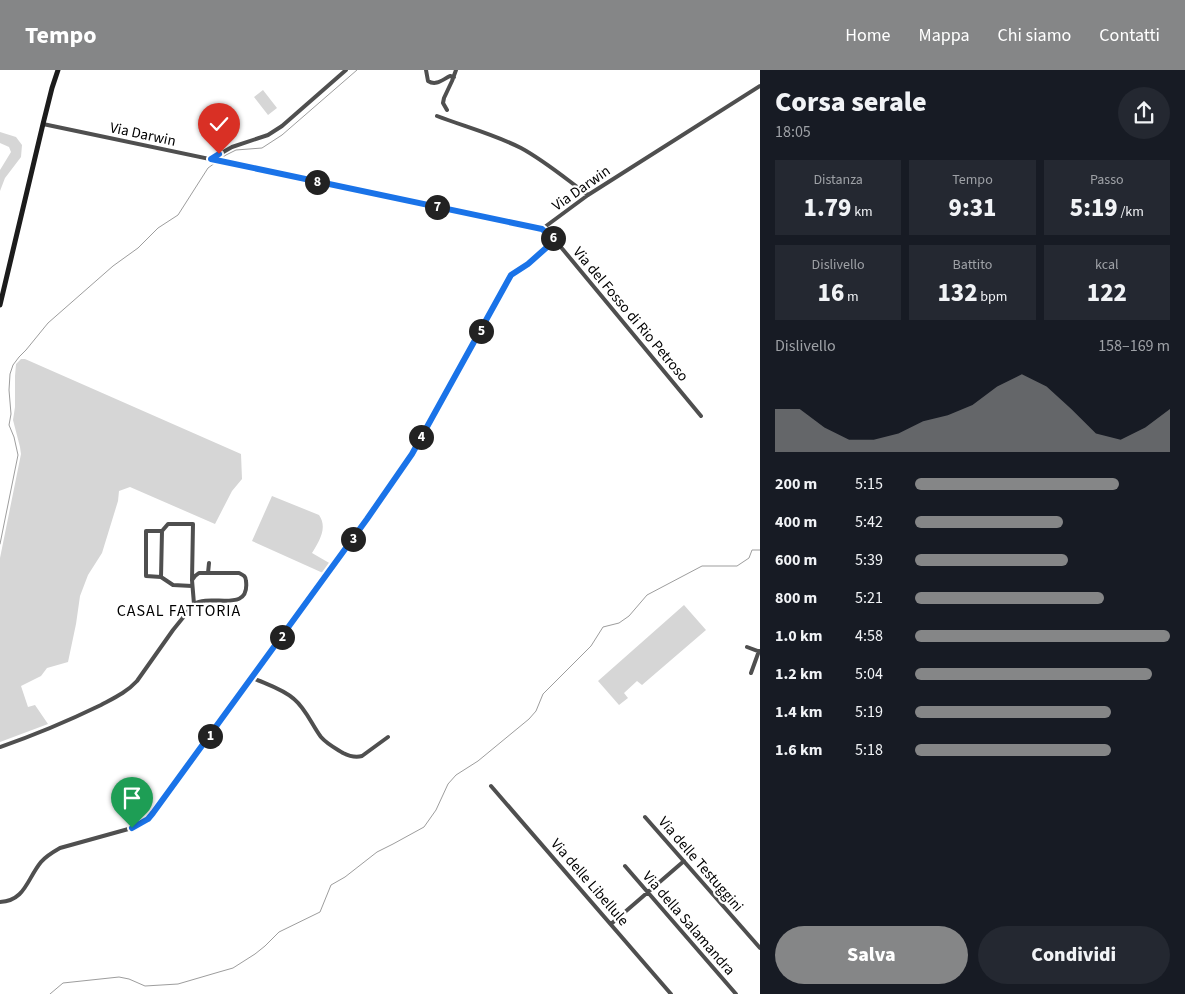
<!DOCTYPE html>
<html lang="it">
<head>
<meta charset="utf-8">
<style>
  body { margin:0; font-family:"Source Sans 3",sans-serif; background:#242831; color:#f1f3f6; height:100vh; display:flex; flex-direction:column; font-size:19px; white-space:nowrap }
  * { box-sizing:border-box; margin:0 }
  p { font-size:16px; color:#9ea1a6 }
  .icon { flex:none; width:28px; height:28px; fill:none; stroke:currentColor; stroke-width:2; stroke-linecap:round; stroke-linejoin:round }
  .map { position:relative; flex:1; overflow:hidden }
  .side { display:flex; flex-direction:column; background:#171b24; width:425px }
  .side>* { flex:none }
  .pin { position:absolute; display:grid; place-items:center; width:42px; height:42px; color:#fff; margin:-51px -21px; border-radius:50% 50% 50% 0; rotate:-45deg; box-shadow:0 0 5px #0007 }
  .pin .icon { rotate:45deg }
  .km { position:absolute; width:25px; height:25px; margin:-12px; border-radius:50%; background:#222; color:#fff; font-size:14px; line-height:25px; text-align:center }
  .round { display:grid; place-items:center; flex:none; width:52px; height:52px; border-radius:26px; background:#242831 }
  .head { display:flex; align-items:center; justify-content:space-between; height:85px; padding:0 15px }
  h1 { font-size:28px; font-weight:800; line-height:38px }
  .figures { display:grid; grid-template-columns:repeat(3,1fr); gap:8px; height:85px; padding:5px 15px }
  .figures div { display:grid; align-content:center; border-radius:0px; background:#242831; text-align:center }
  .figures b { font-size:25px; font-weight:800 }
  .figures small { font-size:14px; font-weight:400 }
  .figures p { font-size:14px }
  .chart { height:140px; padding:10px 15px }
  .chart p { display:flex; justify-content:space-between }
  .chart svg { width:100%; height:90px; margin-top:5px; fill:#858687; opacity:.7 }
  .primary-button { display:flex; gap:10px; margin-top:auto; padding:10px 15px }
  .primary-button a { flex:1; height:58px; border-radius:30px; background:#858687; color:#fff; font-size:20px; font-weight:800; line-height:58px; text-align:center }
  .primary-button a+a { background:#242831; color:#f1f3f6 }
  ul { padding:0 15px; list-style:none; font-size:16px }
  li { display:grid; grid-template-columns:80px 60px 1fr; align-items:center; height:38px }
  li i { height:12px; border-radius:6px; background:#858687 }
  header { display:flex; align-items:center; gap:30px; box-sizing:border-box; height:70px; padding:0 25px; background:#858687; color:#fff }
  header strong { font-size:24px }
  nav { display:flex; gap:28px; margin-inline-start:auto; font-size:18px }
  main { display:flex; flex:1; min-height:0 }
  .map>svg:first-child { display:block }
</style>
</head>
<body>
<header>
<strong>Tempo</strong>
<nav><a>Home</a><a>Mappa</a><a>Chi siamo</a><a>Contatti</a></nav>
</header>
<main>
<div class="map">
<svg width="760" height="924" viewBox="0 0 760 924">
  <rect width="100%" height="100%" fill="#fff"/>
  <path fill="#d6d6d6" d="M263 20 277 38 268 45 254 27Z
    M0 62 16 67 22 75 21 87 5 108 0 121V100L11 82 9 77 0 73Z
    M21 289H25L241 384 242 409 232 421 215 454 130 417 119 421 118 431 102 483 88 505 80 526 76 554 68 592 47 598 41 606 21 616 28 637 35 635 48 654 0 672V488L21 384 20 377 13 350 15 337V306L16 294Z
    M272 426 319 445C328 458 319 471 312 483L331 494 323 503 252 471Z
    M684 535 706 560 642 615 637 611 624 623 628 628 619 635 598 611Z"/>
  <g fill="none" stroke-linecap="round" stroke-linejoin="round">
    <path stroke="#9d9d9d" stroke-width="1" d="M0 474 18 385 14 367 9 355 11 344 9 320 10 304 13 295 19 287 26 280 48 253 113 196 138 178 158 158 178 145 208 98 226 85 236 80 262 78 282 65 357 0
      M50 924 63 913 119 907 129 909 145 916 178 914 219 902 233 898 255 884 265 876 279 862 320 842 331 815 345 807 377 782 393 774 424 757 436 740 448 714 456 705 478 691 529 649 536 641 543 624 591 576 603 557 619 553 629 546 647 525 702 496H737L749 488 752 480H760"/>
    <path stroke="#4f4f4f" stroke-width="4" d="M426 0 428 11C436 16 442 10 450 6L454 7
      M447 40 443 33 444 28 452 11 456 0
      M437 46C463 56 496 65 521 78 545 91 566 109 588 125
      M43 54 542 159 552 167 560 176 701 346
      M211 89 232 77 268 65 282 56 346 0
      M542 159 588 125 760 16
      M208 503 209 493
      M161 507 162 461
      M192 516 173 515 161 507 146 506V461H162L168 454H193L192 510 194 534
      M747 577 760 582
      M751 603 759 581
      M253 608C266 614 283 619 294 629 306 639 312 655 321 667 327 674 335 678 343 683 349 686 355 688 362 686L388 667
      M0 677C35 665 68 651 101 635 114 628 127 622 137 611L173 560 194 534C211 523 250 544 246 511 246 506 243 505 239 503H199L195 506 192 510
      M491 716 671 924
      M645 747 760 878
      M625 796 736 924
      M0 832C25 831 27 809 41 792 46 786 53 782 60 778L132 758 148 749 253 608 367 449 412 384 511 205 528 194 555 170
      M611 854 684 791"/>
    <path stroke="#1c1c1c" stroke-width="5" d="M0 235 43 54 52 18 58 0"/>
  </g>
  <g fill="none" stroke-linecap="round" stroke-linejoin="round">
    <defs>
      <path id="route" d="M132 758 148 749 153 743 367 449 412 384 511 205 528 194 555 170 542 159 211 89 219 84"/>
    </defs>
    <use href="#route" stroke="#fff" stroke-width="10"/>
    <use href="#route" stroke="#1a73e8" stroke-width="6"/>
  </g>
  <g text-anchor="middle" stroke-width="4.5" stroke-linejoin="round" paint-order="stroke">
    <g font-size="15" fill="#000" stroke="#fff">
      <text transform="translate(143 64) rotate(12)" y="5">Via Darwin</text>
      <text transform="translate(581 118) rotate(-35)" y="5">Via Darwin</text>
      <text transform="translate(631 244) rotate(50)" y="5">Via del Fosso di Rio Petroso</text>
      <text transform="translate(701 794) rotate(49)" y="5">Via delle Testuggini</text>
      <text transform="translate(590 812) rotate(49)" y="5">Via delle Libellule</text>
      <text transform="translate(689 853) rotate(49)" y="5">Via della Salamandra</text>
    </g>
    <g font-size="16" letter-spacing="1" fill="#000" stroke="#fff">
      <text x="179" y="546">CASAL FATTORIA</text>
    </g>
  </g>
</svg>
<div class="pin" style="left:132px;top:758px;background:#1e9e55"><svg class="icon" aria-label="arrive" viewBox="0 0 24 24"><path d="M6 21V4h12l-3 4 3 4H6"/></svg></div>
<div class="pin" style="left:219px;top:84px;background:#d93025"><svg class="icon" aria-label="check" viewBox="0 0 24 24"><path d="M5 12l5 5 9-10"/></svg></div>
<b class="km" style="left:210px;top:666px">1</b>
<b class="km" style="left:282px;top:567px">2</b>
<b class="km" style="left:353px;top:469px">3</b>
<b class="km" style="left:421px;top:367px">4</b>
<b class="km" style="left:481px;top:261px">5</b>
<b class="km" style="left:553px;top:168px">6</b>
<b class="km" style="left:437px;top:137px">7</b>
<b class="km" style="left:317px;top:112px">8</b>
</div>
<section class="side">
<div class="head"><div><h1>Corsa serale</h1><p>18:05</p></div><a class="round"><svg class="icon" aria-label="share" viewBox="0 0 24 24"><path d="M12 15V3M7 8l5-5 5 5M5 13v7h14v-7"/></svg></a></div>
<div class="figures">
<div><p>Distanza</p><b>1.79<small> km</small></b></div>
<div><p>Tempo</p><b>9:31</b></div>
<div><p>Passo</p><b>5:19<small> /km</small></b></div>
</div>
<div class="figures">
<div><p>Dislivello</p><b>16<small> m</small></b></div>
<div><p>Battito</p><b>132<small> bpm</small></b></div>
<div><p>kcal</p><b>122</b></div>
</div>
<div class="chart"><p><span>Dislivello</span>158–169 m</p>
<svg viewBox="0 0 160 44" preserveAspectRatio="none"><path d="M0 44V23L10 23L20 32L30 38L40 38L50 35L60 29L70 26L80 21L90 12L100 6L110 12L120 23L130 35L140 38L150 32L160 23V44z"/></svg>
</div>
<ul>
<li><b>200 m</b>5:15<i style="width:80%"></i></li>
<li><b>400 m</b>5:42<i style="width:58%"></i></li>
<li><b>600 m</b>5:39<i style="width:60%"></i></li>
<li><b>800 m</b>5:21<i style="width:74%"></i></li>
<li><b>1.0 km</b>4:58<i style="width:100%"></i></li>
<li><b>1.2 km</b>5:04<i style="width:93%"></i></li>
<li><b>1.4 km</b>5:19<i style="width:77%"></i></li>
<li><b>1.6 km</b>5:18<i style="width:77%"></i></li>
</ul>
<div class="primary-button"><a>Salva</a><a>Condividi</a></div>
</section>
</main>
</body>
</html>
